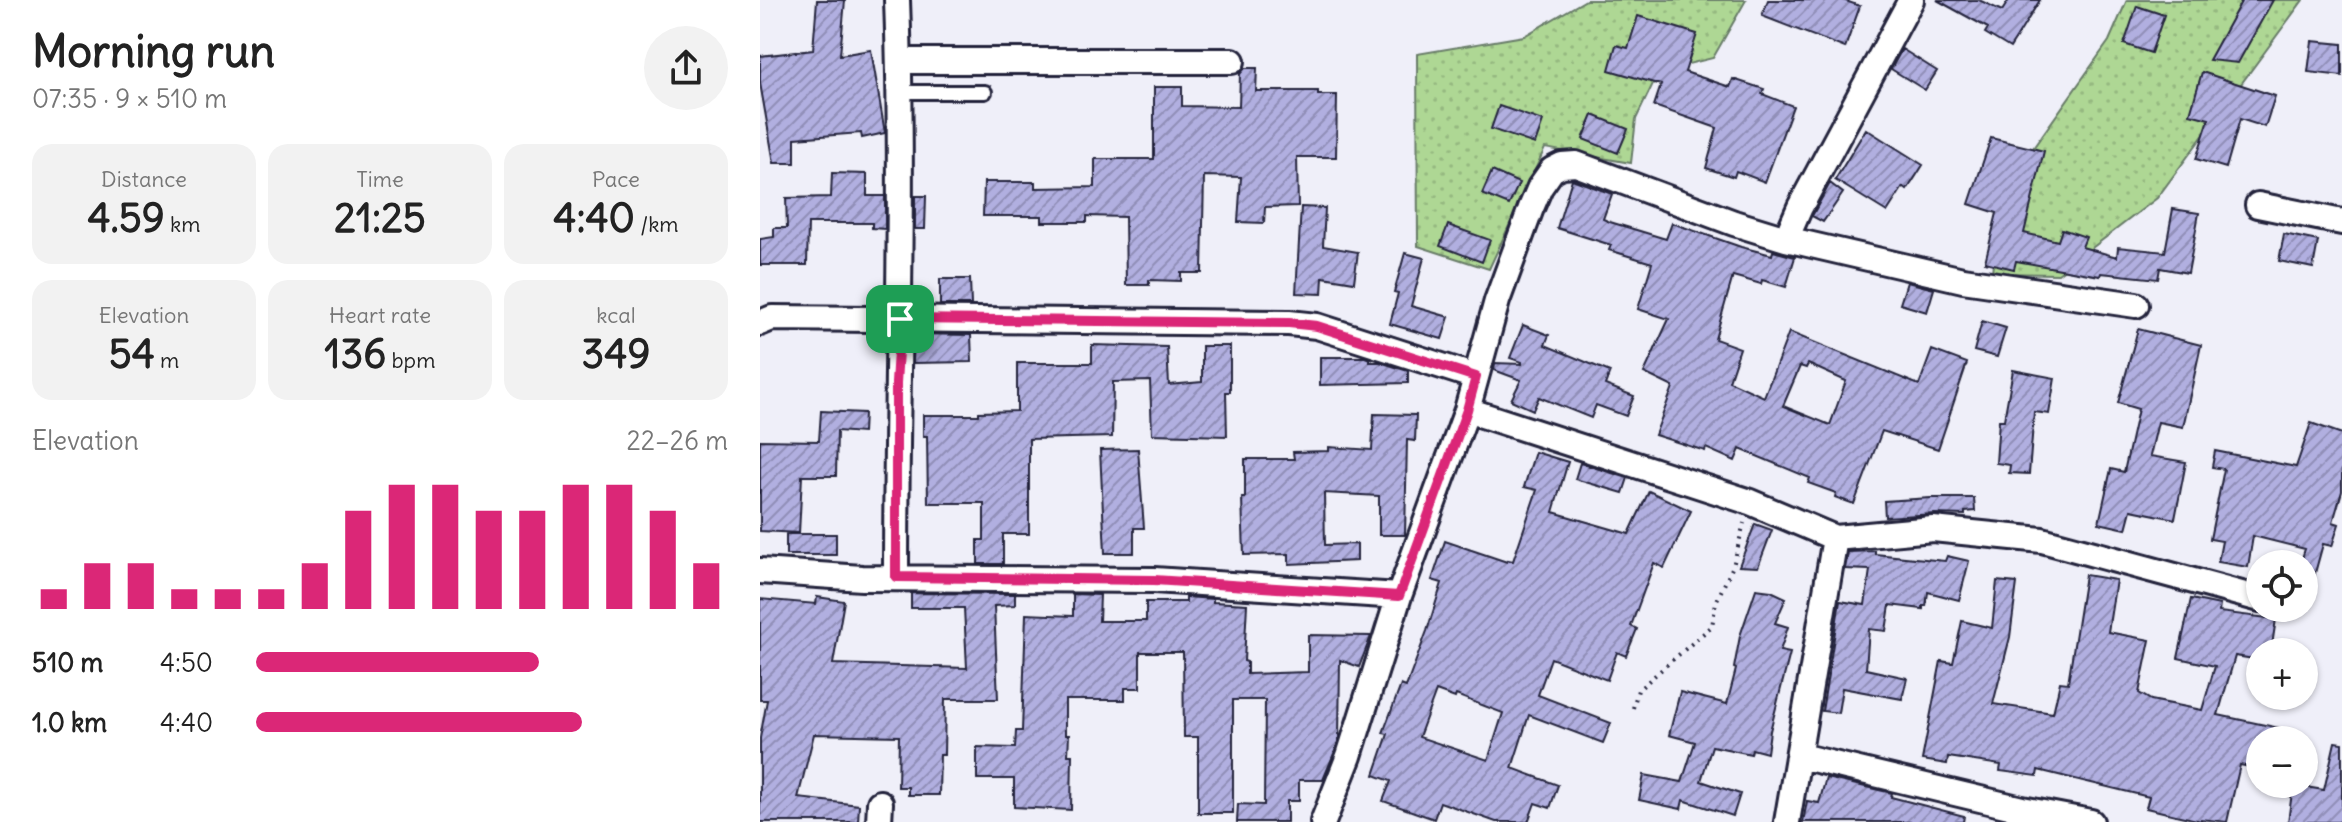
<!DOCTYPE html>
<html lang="en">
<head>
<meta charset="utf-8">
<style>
  body { margin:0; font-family:Delius,sans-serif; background:#f2f2f2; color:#222; height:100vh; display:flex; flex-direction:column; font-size:30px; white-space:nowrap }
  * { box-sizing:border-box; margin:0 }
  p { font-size:26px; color:#767676 }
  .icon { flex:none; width:44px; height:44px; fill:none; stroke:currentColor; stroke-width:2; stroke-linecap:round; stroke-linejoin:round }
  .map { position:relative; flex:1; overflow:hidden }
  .panel { display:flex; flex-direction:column; background:#fff; width:760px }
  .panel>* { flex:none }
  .controls { position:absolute; left:1486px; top:550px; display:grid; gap:16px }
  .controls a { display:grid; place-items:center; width:72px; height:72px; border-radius:50%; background:#fff; box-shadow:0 2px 6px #0004; font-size:40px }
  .pin { position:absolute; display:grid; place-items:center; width:68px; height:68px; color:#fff; margin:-34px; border-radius:16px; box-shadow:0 4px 12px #0006 }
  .round { display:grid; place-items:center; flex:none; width:84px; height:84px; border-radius:42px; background:#f2f2f2 }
  .headline { display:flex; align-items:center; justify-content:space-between; height:136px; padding:0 32px }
  h1 { font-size:44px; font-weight:800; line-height:60px }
  .stats { display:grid; grid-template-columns:repeat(3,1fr); gap:12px; height:136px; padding:8px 32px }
  .stats div { display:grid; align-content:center; border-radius:20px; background:#f2f2f2; text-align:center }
  .stats b { font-size:40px; font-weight:800 }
  .stats small { font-size:22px; font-weight:400 }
  .stats p { font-size:22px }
  .chart { height:224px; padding:16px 32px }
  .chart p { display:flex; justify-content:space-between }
  .chart svg { width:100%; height:144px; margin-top:8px; stroke:#db2777; stroke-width:6 }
  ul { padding:0 32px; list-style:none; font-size:26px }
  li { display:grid; grid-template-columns:128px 96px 1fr; align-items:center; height:60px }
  li i { height:20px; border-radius:10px; background:#db2777 }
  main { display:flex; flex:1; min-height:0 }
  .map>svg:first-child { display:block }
</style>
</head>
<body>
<main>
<section class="panel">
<div class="headline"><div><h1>Morning run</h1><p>07:35 · 9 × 510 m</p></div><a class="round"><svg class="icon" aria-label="share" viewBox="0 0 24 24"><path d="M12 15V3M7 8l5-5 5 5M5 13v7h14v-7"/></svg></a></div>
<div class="stats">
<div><p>Distance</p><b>4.59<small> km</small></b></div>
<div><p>Time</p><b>21:25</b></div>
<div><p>Pace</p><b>4:40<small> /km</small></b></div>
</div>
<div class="stats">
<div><p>Elevation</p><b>54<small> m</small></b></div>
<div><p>Heart rate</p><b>136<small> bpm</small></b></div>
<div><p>kcal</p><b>349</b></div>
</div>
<div class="chart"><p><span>Elevation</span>22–26 m</p>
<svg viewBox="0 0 160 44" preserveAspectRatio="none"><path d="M5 44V38M15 44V30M25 44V30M35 44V38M45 44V38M55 44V38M65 44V30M75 44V14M85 44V6M95 44V6M105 44V14M115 44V14M125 44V6M135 44V6M145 44V14M155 44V30"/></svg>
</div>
<ul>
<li><b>510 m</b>4:50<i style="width:60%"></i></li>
<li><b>1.0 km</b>4:40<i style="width:69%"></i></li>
</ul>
</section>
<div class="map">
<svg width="1582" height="822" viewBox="0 0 1582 822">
  <defs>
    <pattern id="grass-dots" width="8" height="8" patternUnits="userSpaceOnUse" patternTransform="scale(2)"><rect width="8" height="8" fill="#aed794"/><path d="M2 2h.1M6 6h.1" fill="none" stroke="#95b880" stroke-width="1.8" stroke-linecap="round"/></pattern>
    <pattern id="building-hatch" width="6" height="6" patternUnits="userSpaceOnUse" patternTransform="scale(2)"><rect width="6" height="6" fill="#b1afe0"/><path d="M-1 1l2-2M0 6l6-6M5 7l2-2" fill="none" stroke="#908eb7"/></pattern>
  </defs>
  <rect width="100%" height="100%" fill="#efeff9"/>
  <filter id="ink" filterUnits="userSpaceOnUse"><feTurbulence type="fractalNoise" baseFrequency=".0125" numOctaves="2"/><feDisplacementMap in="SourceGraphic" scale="16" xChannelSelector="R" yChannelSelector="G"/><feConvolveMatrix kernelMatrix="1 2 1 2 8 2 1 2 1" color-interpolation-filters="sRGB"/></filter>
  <g filter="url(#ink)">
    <path fill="url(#grass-dots)" stroke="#687c68" stroke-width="2" d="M826 0H986L953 58 899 71 876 119 871 163 785 148 729 269 658 246 657 54 764 36Z
      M1367 0H1543L1397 198 1298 274 1232 273 1239 196 1349 41Z"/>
    <path fill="url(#building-hatch)" stroke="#22223b" stroke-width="2" fill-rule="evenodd" d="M57 0H85L80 55 111 50 125 133 102 138 101 133 35 138V163H14L0 83V56L53 50Z
      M1008 0H1083L1100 6 1085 48 1002 16Z
      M1177 0H1219L1242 11 1249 0H1280L1250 48 1225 33 1228 28Z
      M1482 0H1513L1478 63 1449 60Z
      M1377 6 1404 15 1391 53 1364 44Z
      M878 16 937 34 925 72 970 87 973 79 1004 89 1002 94 1033 106 1005 182 976 171 974 177 946 168 957 128 894 106 901 85 849 70 856 45 868 48Z
      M1552 41 1582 44V76L1548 72Z
      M1142 49 1177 71 1165 90 1131 69Z
      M485 68H497L496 91H558V95H577L576 157H537L538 206 505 207 504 223 478 222 481 177 444 176 442 273H421V281L389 280V285H366L365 217 327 216V222H282V216H223L224 182H275V188L335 187V159H394V87H422V106L479 107 480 74Z
      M1442 72 1515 96 1505 127 1480 119 1466 168 1436 159 1449 119 1430 114Z
      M739 106 783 121 775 144 731 129Z
      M833 115 868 129 858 153 823 139Z
      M1106 129 1163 165 1147 190 1143 187 1127 212 1075 180Z
      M1231 138 1284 151 1264 233 1298 241 1302 229 1326 237 1322 247 1357 257 1358 247 1405 252 1413 209 1439 213 1428 273 1400 268 1398 279 1341 273 1340 276 1256 261 1254 269 1225 262 1237 213 1209 204Z
      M732 171 759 183 749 205 722 194Z
      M72 173 107 174V196H125V229L112 228V223H48L47 265H0V239L14 237V228H27L26 198 71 197Z
      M812 179 852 194 843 219 850 222 906 239 912 223 981 247 1012 255 1013 251 1035 257 1026 287 1002 280 1001 284 973 276 955 339 980 348 969 381 1004 397 1029 332 1159 385 1172 350 1207 363 1178 449 1122 431 1094 504 1075 497 1076 493 1048 483 1050 478 980 449 975 461 946 448 945 451 895 435 913 387 884 373 909 319 878 309 892 263 849 250 851 245 797 228ZM1048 364 1086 381 1070 425 1023 406 1040 366 1046 368Z
      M1070 183 1083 193 1063 222 1052 216Z
      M155 196H166L165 229H155Z
      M541 207 565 208 563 246 598 252 594 282 563 277 562 294 536 293Z
      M688 225 730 240 722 262 680 246Z
      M1524 234 1558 241 1553 268 1519 261Z
      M645 253 664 258 651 306 689 317 682 339 630 324 638 293 634 292Z
      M180 279H210L211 305H180Z
      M1147 282 1174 289 1167 312 1140 304Z
      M1222 321 1246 328 1237 357 1214 351Z
      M763 325 789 335 785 345 850 372 845 385 874 396 866 416 836 405 831 418 779 397 773 410 751 400 761 380 734 370 735 363 762 364V362L750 358Z
      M1378 329 1441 345 1423 427 1398 422 1390 456 1426 462 1415 519 1371 510 1366 529 1339 523 1351 469 1364 472 1378 409 1358 403Z
      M154 334 211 335 212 362 153 363Z
      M332 345 407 347 409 385 442 382V346H470V392H466L467 436 392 434 390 381 353 382 352 437 269 439V534H243V564H218V540H224V503H168L167 436H163V415H219V412L257 411V363H332Z
      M560 357H605L610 359V362H620L648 371V383L560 385Z
      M1253 370 1295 378 1289 414 1274 412 1269 474 1249 473 1250 465 1236 463 1239 420H1244Z
      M61 411 104 413 103 433 77 431 76 476H42L39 533 0 531V440L59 441Z
      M614 414 656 415 655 441 647 440 645 535H619V496L564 493 565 545 597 544V561L529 564V554L484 555 482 498H485V459H534L533 452 569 451V447L612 450Z
      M1551 423 1582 434V491L1573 522 1579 524 1572 546 1563 544 1549 595H1544V564H1540L1545 549 1493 536 1488 567 1458 562 1462 541 1450 539 1464 469 1452 467 1455 451 1536 467Z
      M378 449 384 528H374V553H345L340 450Z
      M775 452 808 462 793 512 869 534 889 491 931 511 904 568 894 563 871 626 877 629 866 656 857 652 847 680 791 658 778 695 851 723 843 743 769 715 752 768 798 785 790 808 775 803 768 822H736L680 802 674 819 623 801 631 781 614 775 628 734 623 733 641 685 646 687 667 631 682 583 672 580 685 541 747 562 748 560 753 561 777 490 764 487ZM676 691 695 698 696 695 743 713 728 760 659 737Z
      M820 463 868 478 863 493 815 479Z
      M1171 498H1214L1215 511 1205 512V515L1175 514 1125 517 1124 501Z
      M995 524 1012 530 998 567 979 566Z
      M26 534H76V555H26Z
      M1115 551V554L1185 561 1187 556 1209 561 1199 600 1168 592 1166 606H1163V609L1130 605 1126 631 1109 629 1106 669 1147 678 1142 699 1082 688 1078 713 1062 711 1080 601 1105 605 1110 570 1085 569 1088 552Z
      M1325 575 1356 580 1348 632 1390 640 1379 693 1391 700 1442 710 1455 666 1418 658 1431 599 1460 605 1459 612 1516 619 1511 652H1500V660L1475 656 1458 715 1538 732 1537 740H1500V769L1480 765 1467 822 1441 819V821L1386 808 1389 797 1278 770 1277 776 1240 771 1241 765 1188 757 1187 764 1162 760 1181 661 1193 663 1202 621 1232 628 1237 581 1257 583 1250 637 1233 704 1293 713 1300 682 1308 683Z
      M996 589 1011 591 1026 598 1015 623 1028 627 1020 651 1030 653 1010 731 1007 753 992 749 991 754 952 746 941 781 980 794 973 816 923 800 921 809 879 800 884 775 922 782 935 742 909 735 920 692 967 704 976 669 974 668 980 636Z
      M151 593 255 594V605L234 606 238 699H185L184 755H180L179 795H148V787H138L139 736 54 734 38 798 99 805 98 822H0V738L7 700H0V599L56 604 57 597 84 601 73 664 207 668 204 608H151Z
      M313 594 340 595 339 621H386V602H426V597L453 599V602L487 604 484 661 487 662V674L548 672V635L611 636 599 667 580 660 579 739 575 751 563 780H539V801H527V822H477L478 804 504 805 505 700H473V813H438V737H424L423 652H380V688H365V700H305V735H309L308 755H312L311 810 254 807V779H217V747L255 748 256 731H262L266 614 313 616Z
      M1575 742 1582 743V822H1528L1533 785 1564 790Z
      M1066 778 1132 793 1131 797 1204 816 1203 822H1043L1047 801 1059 803Z"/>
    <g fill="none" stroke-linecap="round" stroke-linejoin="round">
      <defs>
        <path id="service" d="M139 92H225"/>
        <path id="minor" d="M139 61H472
          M1498 205 1582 222
          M1026 239 1203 280 1376 305
          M0 323 12 318 529 323 557 326 716 377
          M707 410 990 502 1075 538 1173 529 1282 540 1500 599
          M0 571 102 578 394 580 639 596
          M136 577C136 385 144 192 137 0
          M1040 756 1262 809 1331 822
          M119 822 120 803
          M563 822 589 756 639 596 707 410 737 301 771 208 780 187 792 170 802 165 816 164 974 223 1026 239 1040 207 1151 0
          M1027 822 1075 538"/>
      </defs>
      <use href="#service" stroke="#22223b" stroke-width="18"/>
      <use href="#minor" stroke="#22223b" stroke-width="30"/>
      <path stroke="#22223b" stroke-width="4" stroke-dasharray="2 6" stroke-linecap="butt" d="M873 708 878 690 952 626 956 602 973 566 984 523"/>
      <use href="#service" stroke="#fff" stroke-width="12"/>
      <use href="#minor" stroke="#fff" stroke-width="24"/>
    </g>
  </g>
  <g fill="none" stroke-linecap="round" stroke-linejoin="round" filter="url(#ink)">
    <defs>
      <path id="route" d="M140 319 529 323 557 326 716 377 707 410 639 596 394 580 136 577V383Z"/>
    </defs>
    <use href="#route" stroke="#fff" stroke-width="16"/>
    <use href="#route" stroke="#db2777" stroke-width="10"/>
  </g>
</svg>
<div class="controls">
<a><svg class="icon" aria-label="locate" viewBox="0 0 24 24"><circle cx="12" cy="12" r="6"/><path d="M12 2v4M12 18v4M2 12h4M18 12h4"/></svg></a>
<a>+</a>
<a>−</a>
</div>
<div class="pin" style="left:140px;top:319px;background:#1e9e55"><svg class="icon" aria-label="arrive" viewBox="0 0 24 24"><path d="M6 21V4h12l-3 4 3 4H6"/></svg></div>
</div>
</main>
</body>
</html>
